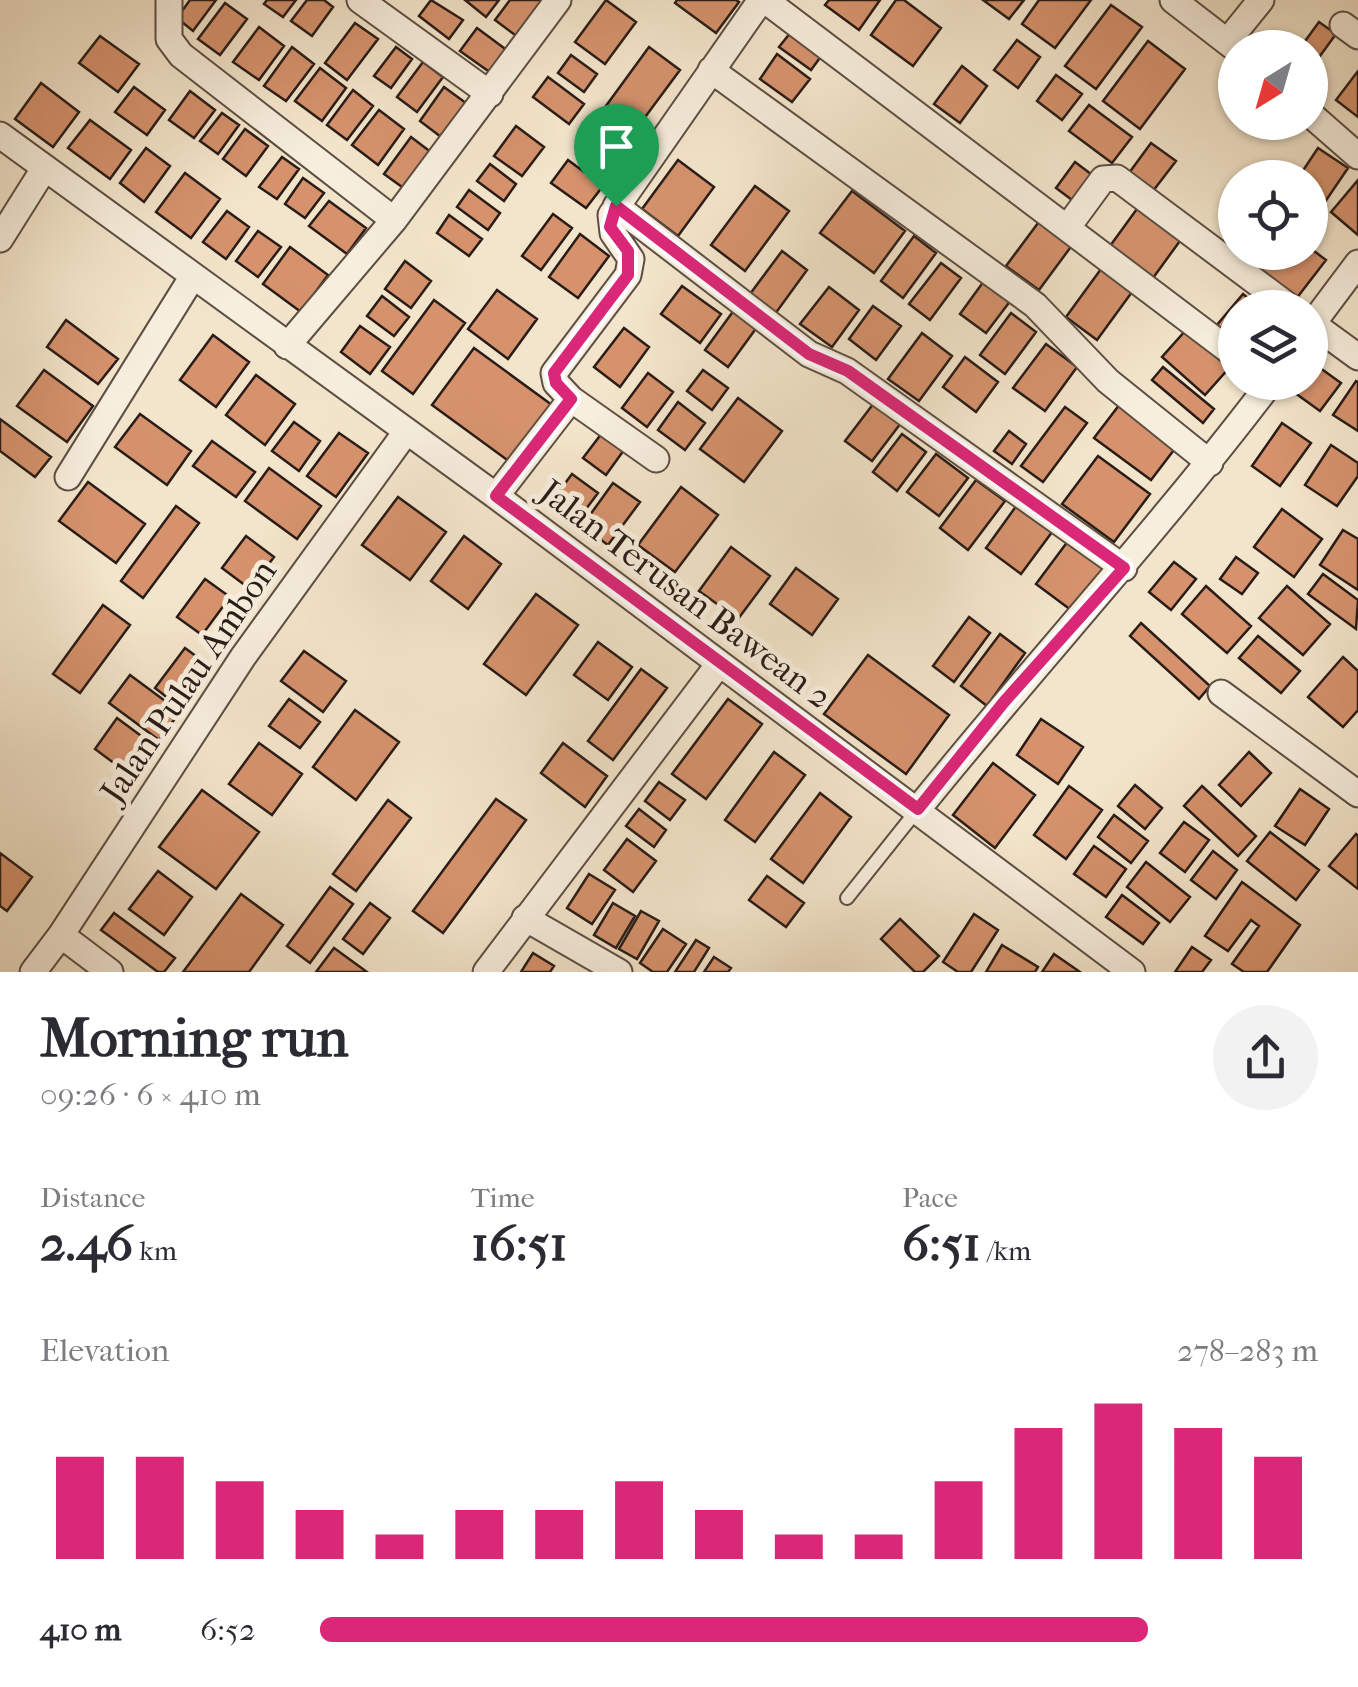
<!DOCTYPE html>
<html lang="en">
<head>
<meta charset="utf-8">
<style>
  body { margin:0; font-family:"IM FELL French Canon",serif; background:#f2f2f3; color:#2b2b33; height:100vh; display:flex; flex-direction:column; font-size:38px; white-space:nowrap }
  * { box-sizing:border-box; margin:0 }
  p { font-size:32px; color:#7c7c81 }
  .icon { flex:none; width:55px; height:55px; fill:none; stroke:currentColor; stroke-width:2; stroke-linecap:round; stroke-linejoin:round }
  .map { position:relative; height:972px; overflow:hidden }
  .details { display:flex; flex-direction:column; background:#fff; flex:1 }
  .details>* { flex:none }
  .needle { width:65px; rotate:217deg }
  .controls { position:absolute; left:1218px; top:30px; display:grid; gap:20px }
  .controls a { display:grid; place-items:center; width:110px; height:110px; border-radius:50%; background:#fff; box-shadow:0 2px 8px #0004; font-size:50px }
  .pin { position:absolute; display:grid; place-items:center; width:85px; height:85px; color:#fff; margin:-102px -42px; border-radius:50% 50% 50% 0; rotate:-45deg; box-shadow:0 0 10px #0007 }
  .pin .icon { rotate:45deg }
  .round { display:grid; place-items:center; flex:none; width:105px; height:105px; border-radius:52px; background:#f2f2f3 }
  .headline { display:flex; align-items:center; justify-content:space-between; height:170px; padding:0 40px }
  h1 { font-size:55px; font-weight:700; line-height:75px }
  .figures { display:grid; grid-template-columns:repeat(3,1fr); gap:15px; height:170px; padding:10px 40px }
  .figures div { display:grid; align-content:center }
  .figures b { font-size:50px; font-weight:700 }
  .figures small { font-size:28px; font-weight:400 }
  .figures p { font-size:28px }
  .chart { height:280px; padding:20px 40px }
  .chart p { display:flex; justify-content:space-between }
  .chart svg { width:100%; height:180px; margin-top:10px; stroke:#db2777; stroke-width:6 }
  ul { padding:0 40px; list-style:none; font-size:32px }
  li { display:grid; grid-template-columns:160px 120px 1fr; align-items:center; height:75px }
  li i { height:25px; border-radius:12px; background:#db2777 }
  .map>svg:first-child { display:block }
</style>
</head>
<body>
<div class="map">
<svg width="1358" height="972" viewBox="0 0 1358 972">
  <rect width="100%" height="100%" fill="#f3e5cb"/>
  <filter id="stains"><feTurbulence type="fractalNoise" baseFrequency=".002" numOctaves="4"/><feColorMatrix values="0 0 0 0 .2 0 0 0 0 .09 0 0 0 0 .02 0 0 0 .5 -.17"/></filter>
  <radialGradient id="worn" r=".72"><stop offset=".6" stop-color="#630" stop-opacity="0"/><stop offset="1" stop-color="#630" stop-opacity=".3"/></radialGradient>
  <path fill="#d5926d" stroke="#291c17" stroke-width="2.5" d="M190 0H216L193 31 177 18Z
    M267 0H296L283 17 264 4Z
    M307 0H324L333 7 312 36 291 21Z
    M431 0 463 20 449 39 419 16Z
    M465 0H499L486 17Z
    M510 0H548L523 41 495 20Z
    M606 0 636 22 605 64 575 42Z
    M677 0H736L739 2 716 33 675 3Z
    M829 0H880L859 30 825 5Z
    M896 0H904L941 28 913 66 871 35Z
    M983 0H1024L1009 19Z
    M1039 0H1091L1055 48 1022 24Z
    M225 3 247 19 220 55 198 39Z
    M1111 5 1142 27 1096 89 1065 66Z
    M1319 22 1336 34 1312 67 1310 48H1300Z
    M355 23 378 39 347 80 325 63Z
    M259 27 284 46 259 80 233 62Z
    M477 28 508 51 491 73 460 51Z
    M791 32 822 55 811 70 779 47Z
    M100 36 139 64 118 92 79 63Z
    M1017 40 1040 57 1018 88 994 70Z
    M1148 41 1185 69 1140 129 1103 101Z
    M292 47 314 64 286 101 264 86Z
    M396 47 412 59 391 88 374 76Z
    M649 47 680 70 634 132 603 110Z
    M777 54 810 79 792 102 760 79Z
    M571 55 597 74 584 92 558 73Z
    M423 62 443 77 417 112 397 97Z
    M962 66 987 86 960 123 934 104Z
    M320 68 346 88 322 121 295 101Z
    M1358 71V117L1336 100Z
    M1056 75 1082 94 1062 120 1037 101Z
    M548 77 584 104 569 124 533 97Z
    M41 83 79 112 53 147 15 119Z
    M134 87 165 110 147 135 115 112Z
    M444 87 470 106 445 140 420 121Z
    M353 90 373 106 347 140 327 125Z
    M190 91 215 110 194 138 169 120Z
    M1089 105 1132 137 1112 163 1069 131Z
    M379 110 404 129 378 165 352 145Z
    M222 113 239 125 218 154 200 141Z
    M595 119 631 146 612 172 576 146Z
    M90 120 131 150 110 179 68 148Z
    M516 126 544 147 522 176 494 156Z
    M245 129 268 146 246 176 223 159Z
    M411 137 436 156 409 192 384 174Z
    M1151 143 1176 161 1153 191 1129 173Z
    M146 148 170 166 144 202 120 183Z
    M1318 148 1348 168 1310 224V178H1298Z
    M282 157 299 169 277 199 259 187Z
    M568 160 603 186 586 208 551 183Z
    M678 160 714 187 678 236 642 209Z
    M1075 162 1095 177 1076 203 1056 188Z
    M490 164 516 184 504 201 477 181Z
    M185 173 220 199 191 238 156 212Z
    M303 178 324 193 305 218 285 204Z
    M1358 180V235L1331 212Z
    M755 186 789 211 745 271 711 245Z
    M469 190 500 213 488 230 457 207Z
    M852 191 905 231 874 273 820 233Z
    M329 201 366 228 347 254 309 226Z
    M1142 202 1185 234 1153 278 1110 246Z
    M227 211 249 227 226 259 203 242Z
    M553 214 572 228 541 270 522 256Z
    M449 215 482 239 469 256 437 233Z
    M1041 219 1073 244 1039 290 1006 266Z
    M258 231 281 247 258 277 236 261Z
    M580 234 609 256 578 298 549 277Z
    M914 236 936 253 903 298 881 281Z
    M290 247 328 275 301 312 263 284Z
    M1310 248 1326 260 1296 299 1242 258 1246 252H1310Z
    M782 251 807 270 775 314 750 294Z
    M405 261 431 281 411 308 385 289Z
    M941 263 961 278 930 320 909 304Z
    M1101 269 1132 292 1097 340 1066 317Z
    M984 281 1011 300 986 333 960 314Z
    M682 286 721 314 700 343 661 314Z
    M829 287 859 310 832 347 800 324Z
    M497 290 537 319 508 359 468 329Z
    M1243 294 1260 308H1235V342L1216 326Z
    M382 296 409 317 394 336 367 316Z
    M434 300 465 323 413 394 382 371Z
    M737 306 760 323 728 367 705 350Z
    M873 306 901 326 876 360 849 339Z
    M1011 313 1036 332 1005 374 980 355Z
    M66 320 118 359 98 384 47 347Z
    M360 326 390 347 370 374 341 352Z
    M624 328 649 347 620 387 594 367Z
    M1186 330 1229 368 1205 395 1162 357Z
    M922 333 952 356 919 401 888 379Z
    M213 335 249 362 216 407 180 380Z
    M1046 344 1077 367 1045 411 1013 388Z
    M474 348 552 405 510 462 432 405Z
    M965 357 998 382 976 412 943 387Z
    M1316 365 1341 383 1320 411 1295 393 1303 382H1310V372Z
    M1163 367 1214 409 1203 423 1152 380Z
    M44 370 93 406 67 442 17 406Z
    M703 370 728 388 712 410 687 391Z
    M648 373 673 392 647 427 622 408Z
    M256 375 295 404 265 445 226 415Z
    M1356 381 1358 382V431L1333 415Z
    M738 398 782 431 744 482 700 449Z
    M877 399 904 419 872 461 845 441Z
    M1123 400 1180 442 1151 480 1094 438Z
    M678 402 705 423 685 450 658 430Z
    M1065 407 1087 423 1043 482 1021 466Z
    M140 414 191 451 167 485 115 447Z
    M0 419 51 457 35 477 0 451Z
    M294 422 320 441 299 471 272 451Z
    M1282 423 1311 443 1280 486 1252 466Z
    M1009 431 1026 444 1012 464 994 451Z
    M339 433 368 453 336 497 307 476Z
    M602 433 624 450 606 475 583 458Z
    M902 434 926 452 897 491 873 472Z
    M212 441 255 472 236 497 193 466Z
    M1331 445 1358 463V476L1337 506 1305 485Z
    M936 454 968 478 939 516 907 492Z
    M1098 456 1150 494 1114 542 1062 504Z
    M269 468 321 506 297 539 245 501Z
    M572 474 598 493 574 525 548 506Z
    M976 480 1005 501 968 550 940 528Z
    M88 482 145 524 116 563 59 521Z
    M613 483 640 502 608 545 582 526Z
    M681 487 718 515 675 572 638 545Z
    M398 497 446 532 410 580 362 545Z
    M1022 498 1058 524 1021 574 986 548Z
    M176 506 199 523 143 598 121 581Z
    M1282 509 1322 539 1294 577 1254 547Z
    M1343 530 1358 539V590L1320 565Z
    M246 536 274 557 250 589 222 568Z
    M464 536 501 564 468 609 431 581Z
    M1071 537 1114 569 1079 616 1036 584Z
    M731 547 770 576 738 619 699 591Z
    M1236 557 1258 573 1242 594 1220 579Z
    M1174 562 1196 579 1171 610 1149 592Z
    M796 568 838 599 812 635 770 604Z
    M1323 574 1358 600 1356 629 1308 594Z
    M205 579 230 597 202 635 177 617Z
    M1206 586 1251 626 1227 653 1182 614Z
    M1287 586 1330 624 1303 655 1259 618Z
    M536 594 578 625 526 695 484 664Z
    M103 605 130 625 80 693 53 674Z
    M969 617 990 633 954 682 933 666Z
    M1141 623 1210 686 1199 699 1130 636Z
    M1000 634 1025 653 987 706 961 686Z
    M1258 636 1300 671 1281 693 1239 658Z
    M598 642 632 667 608 700 574 675Z
    M185 648 208 665 178 706 155 688Z
    M304 651 346 681 323 712 281 681Z
    M868 655 949 715 906 774 824 714Z
    M1343 657 1358 671V710L1343 727 1308 697Z
    M641 669 667 688 613 760 588 741Z
    M130 675 180 712 159 740 109 703Z
    M289 699 320 722 300 748 269 726Z
    M728 699 762 724 706 799 672 774Z
    M355 710 399 742 356 800 313 767Z
    M117 718 152 744 130 775 95 749Z
    M1041 719 1083 747 1058 784 1017 755Z
    M259 743 302 774 272 815 229 784Z
    M563 743 607 776 585 807 541 773Z
    M774 752 805 775 755 842 725 820Z
    M1249 752 1271 773 1241 806 1219 785Z
    M993 763 1035 795 995 848 953 815Z
    M659 782 685 800 670 820 645 801Z
    M1135 785 1162 808 1145 829 1118 806Z
    M1069 786 1102 810 1066 859 1034 835Z
    M1202 786 1256 836 1238 856 1184 806Z
    M1300 789 1329 809 1305 845 1275 826Z
    M202 790 259 832 216 889 159 847Z
    M820 793 851 817 803 883 771 859Z
    M496 799 526 820 443 933 413 911Z
    M388 800 411 818 356 891 333 874Z
    M639 809 666 830 654 847 626 826Z
    M1114 815 1148 841 1131 863 1098 837Z
    M1184 822 1209 840 1185 872 1160 853Z
    M1270 832 1319 870 1296 900 1247 861Z
    M1356 834 1358 836V889L1329 866Z
    M627 839 656 861 633 892 604 870Z
    M1094 846 1126 869 1106 897 1074 874Z
    M1213 851 1237 870 1216 899 1191 880Z
    M0 853 32 877 7 911 0 906Z
    M1146 862 1190 897 1170 922 1127 887Z
    M158 871 192 897 164 935 129 909Z
    M589 874 615 890 592 924 567 908Z
    M767 876 804 903 786 927 749 900Z
    M1242 882 1300 925 1267 972H1244L1232 964 1259 926 1251 920 1228 951 1205 936Z
    M330 887 353 904 310 963 287 946Z
    M241 894 283 925 249 972H183Z
    M1122 895 1159 923 1143 944 1106 917Z
    M370 903 390 918 363 954 343 939Z
    M613 903 635 916 616 948 594 935Z
    M641 911 659 921 637 959 619 949Z
    M114 913 175 958 164 972H158L101 930Z
    M974 914 998 930 971 972H958L943 962Z
    M900 919 939 956 923 972H915L881 939Z
    M663 929 686 944 667 972H653L640 963Z
    M696 940 709 948 694 972H675Z
    M1002 945 1038 967 1035 972H986Z
    M1192 947 1211 960 1202 972H1175Z
    M334 948 367 972H316Z
    M533 953 554 966 550 972H521Z
    M1054 954 1080 972H1042Z
    M714 957 731 968 728 972H704Z"/>
  <g fill="none" stroke-linecap="round" stroke-linejoin="round">
    <defs>
      <path id="lane" d="M847 898 918 809"/>
      <path id="street" d="M169 0V39L181 55 394 220
        M360 0 490 94
        M765 0 1235 355
        M1173 0 1235 48
        M1343 25 1358 36
        M1227 42 1261 0
        M711 70 1035 305 1108 381 1210 463
        M1310 114 1358 156
        M0 135 496 496 1132 972
        M616 206 809 354 847 371 1124 568
        M1067 228 1103 179 1117 178 1291 308
        M0 239 44 169
        M1310 322 1358 357
        M1310 327 1358 263
        M287 346 394 220 558 0
        M571 399 656 459
        M68 477 193 276
        M496 496 571 399 556 383 554 373 628 275 631 259 613 233 611 215 761 0
        M1221 693 1358 794
        M918 809C1034 665 1159 530 1271 382
        M525 918 619 972
        M61 935 110 972
        M33 972 61 935 243 657 406 432
        M486 972 719 664"/>
    </defs>
    <use href="#lane" stroke="#5c4e44" stroke-width="16"/>
    <use href="#street" stroke="#5c4e44" stroke-width="29"/>
    <use href="#lane" stroke="#f7eedd" stroke-width="12"/>
    <use href="#street" stroke="#f7eedd" stroke-width="25"/>
  </g>
  <g fill="none" stroke-linecap="round" stroke-linejoin="round">
    <defs>
      <path id="route" d="M616 206 809 354 848 371 1124 568 1004 702 918 809 496 496 571 399 556 383 554 373 628 275V251L610 227Z"/>
    </defs>
    <use href="#route" stroke="#fff" stroke-width="20"/>
    <use href="#route" stroke="#db2777" stroke-width="12"/>
  </g>
  <g text-anchor="middle" stroke-width="10" stroke-linejoin="round" paint-order="stroke">
    <g font-size="35" fill="#291c17" stroke="#f7eedd">
      <text transform="translate(686 594) rotate(37)" y="12">Jalan Terusan Bawean 2</text>
      <text transform="translate(188 681) rotate(-56)" y="12">Jalan Pulau Ambon</text>
    </g>
  </g>
  <rect width="100%" height="100%" filter="url(#stains)"/>
  <rect width="100%" height="100%" fill="url(#worn)"/>
</svg>
<div class="controls">
<a><svg class="needle" viewBox="-14 -14 28 28"><path d="M0-13l5 13h-10z" fill="#e53935"/><path d="M0 13l5-13h-10z" fill="#7c7c81"/></svg></a>
<a><svg class="icon" aria-label="locate" viewBox="0 0 24 24"><circle cx="12" cy="12" r="6"/><path d="M12 2v4M12 18v4M2 12h4M18 12h4"/></svg></a>
<a><svg class="icon" aria-label="layers" viewBox="0 0 24 24"><path d="M12 4l9 5-9 5-9-5zM3 14l9 5 9-5"/></svg></a>
</div>
<div class="pin" style="left:616px;top:206px;background:#1e9e55"><svg class="icon" aria-label="arrive" viewBox="0 0 24 24"><path d="M6 21V4h12l-3 4 3 4H6"/></svg></div>
</div>
<section class="details">
<div class="headline"><div><h1>Morning run</h1><p>09:26 · 6 × 410 m</p></div><a class="round"><svg class="icon" aria-label="share" viewBox="0 0 24 24"><path d="M12 15V3M7 8l5-5 5 5M5 13v7h14v-7"/></svg></a></div>
<div class="figures">
<div><p>Distance</p><b>2.46<small> km</small></b></div>
<div><p>Time</p><b>16:51</b></div>
<div><p>Pace</p><b>6:51<small> /km</small></b></div>
</div>
<div class="chart"><p><span>Elevation</span>278–283 m</p>
<svg viewBox="0 0 160 44" preserveAspectRatio="none"><path d="M5 44V19M15 44V19M25 44V25M35 44V32M45 44V38M55 44V32M65 44V32M75 44V25M85 44V32M95 44V38M105 44V38M115 44V25M125 44V12M135 44V6M145 44V12M155 44V19"/></svg>
</div>
<ul>
<li><b>410 m</b>6:52<i style="width:83%"></i></li>
</ul>
</section>
</body>
</html>
